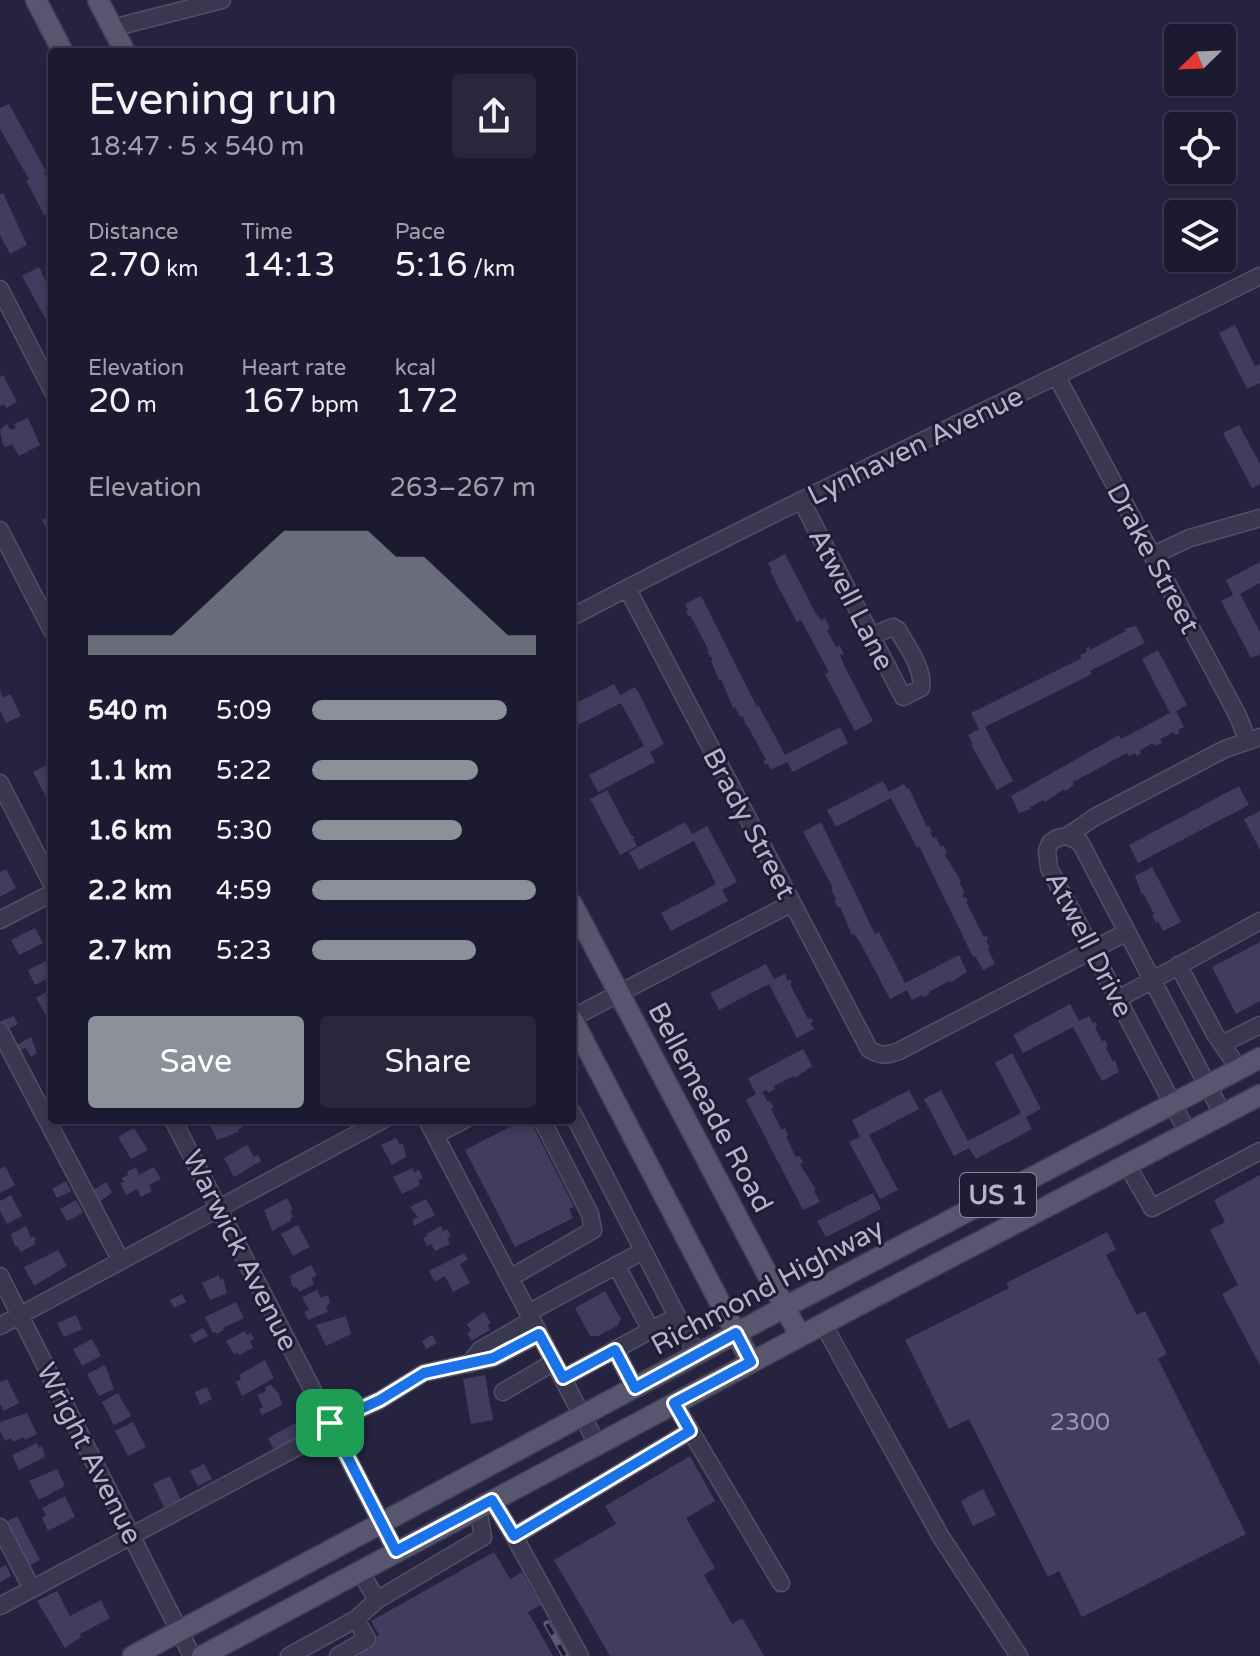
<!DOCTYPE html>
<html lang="en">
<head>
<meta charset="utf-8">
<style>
  body { margin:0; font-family:"Varela Round",sans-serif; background:#29273c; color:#f1f3f6; height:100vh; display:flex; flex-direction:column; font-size:30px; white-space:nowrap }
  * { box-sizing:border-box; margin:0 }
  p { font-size:26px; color:#a0a1ab }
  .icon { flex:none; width:44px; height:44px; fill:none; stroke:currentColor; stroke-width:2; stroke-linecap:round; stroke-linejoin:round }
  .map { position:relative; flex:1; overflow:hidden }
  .side { position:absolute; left:48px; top:48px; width:528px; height:1076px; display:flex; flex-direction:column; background:#1c1a30; border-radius:8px; box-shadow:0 4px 12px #0003,0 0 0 2px #3a384c }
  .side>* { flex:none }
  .needle { width:52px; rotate:247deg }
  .buttons { position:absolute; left:1164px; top:24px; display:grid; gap:16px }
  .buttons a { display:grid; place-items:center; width:72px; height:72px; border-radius:8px; background:#1c1a30; box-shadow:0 4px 12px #0003,0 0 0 2px #3a384c; font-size:40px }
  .pin { position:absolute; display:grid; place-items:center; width:68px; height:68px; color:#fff; margin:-34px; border-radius:16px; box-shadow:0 4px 12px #0006 }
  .round { display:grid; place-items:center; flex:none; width:84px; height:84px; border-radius:8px; background:#29273c }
  .overview { display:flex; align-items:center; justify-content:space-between; height:136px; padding:0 40px }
  h1 { font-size:44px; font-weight:600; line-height:60px }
  .metrics { display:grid; grid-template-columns:repeat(3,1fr); gap:12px; height:136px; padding:8px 40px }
  .metrics div { display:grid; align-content:center }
  .metrics b { font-size:34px; font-weight:600 }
  .metrics small { font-size:22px; font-weight:400 }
  .metrics p { font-size:22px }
  .chart { height:224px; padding:16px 40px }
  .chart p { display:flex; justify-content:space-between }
  .chart svg { width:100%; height:144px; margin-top:8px; fill:#8c9099; opacity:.7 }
  .cta { display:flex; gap:16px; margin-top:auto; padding:16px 40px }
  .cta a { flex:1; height:92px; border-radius:8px; background:#8c9099; color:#fff; font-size:32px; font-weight:600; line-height:92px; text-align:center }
  .cta a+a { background:#29273c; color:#f1f3f6 }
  ul { padding:0 40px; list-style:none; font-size:26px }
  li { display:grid; grid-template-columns:128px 96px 1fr; align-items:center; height:60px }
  li i { height:20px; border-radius:10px; background:#8c9099 }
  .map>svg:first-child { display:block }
</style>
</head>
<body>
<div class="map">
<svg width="1260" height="1656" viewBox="0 0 1260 1656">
  <rect width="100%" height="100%" fill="#262340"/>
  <path fill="#403d5e" d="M9 104 46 171 44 172 52 187V211L44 215 26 180 29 179 0 129V108Z
    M3 193 27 245 10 254 0 235V194Z
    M39 267 52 293V331L22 276Z
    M1235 325 1255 366 1260 364V383L1247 389 1219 333Z
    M3 375 17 402 6 408 4 404 0 406V377Z
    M28 418 40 445 19 456 12 444 6 447 3 445 0 430 7 424 11 430 16 428 14 424Z
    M1239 425 1260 464V484L1252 488 1223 433Z
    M52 515V533L50 534 42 520Z
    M785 554 815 612 821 620 825 618 830 628 827 630 836 647 839 645 844 654 840 655 845 667 873 721 855 731 825 674 829 672 801 620 797 622 770 571 772 570 768 563Z
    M1260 562V583L1240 594 1260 632V654L1251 658 1221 601 1233 595 1226 580Z
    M701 596 757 707 759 706 785 755 840 727 848 743 793 772 787 762 771 770 768 764 766 765 763 761 766 760 747 725 746 726 743 716 740 717 735 707 733 708 721 679 719 680 711 661 713 660 707 652 709 651 690 615 688 616 686 611 688 610 685 604Z
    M1136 626 1145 643 1090 671 1092 674 985 727 1013 781 997 790 971 745 973 744 968 735 979 729 971 713 1082 658 1080 655 1087 652 1086 649 1089 647 1090 650 1126 631 1124 629Z
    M1158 650 1187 705 1176 711 1184 727 1178 730 1180 733 1175 735 1174 732 1160 739 1162 743 1155 746 1153 743 1140 750 1141 753 1137 756 1135 753 1129 756 1127 753 1073 782 1074 784 1065 792 1064 789 1045 802 1043 800 1030 807 1031 809 1019 813 1011 796 1119 735 1121 739 1170 713 1142 659Z
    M614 684 620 695 635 687 639 693 664 744 650 752 655 762 598 792 589 775 644 746 621 703 572 728V705Z
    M0 690 3 698 10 694 21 716 6 723 0 711Z
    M49 764 52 770V794L46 797 33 772Z
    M883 781 889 792 904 784 907 789 909 788 927 827 929 826 932 831 930 832 933 838 936 837 941 847 943 845 947 853 945 855 961 881 959 882 965 893 962 894 964 898 966 897 968 901 966 902 984 937 987 936 988 940 986 941 990 948 988 949 995 964 983 970 975 956 973 957 919 846 917 848 891 798 836 827 827 810Z
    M1239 786 1249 805 1138 863 1129 845Z
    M607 790 631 835 635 838 633 839 637 846 620 855 590 799Z
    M1260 811V850L1244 819Z
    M685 822 692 834 707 826 737 882 722 890 728 901 671 931 661 913 716 884 694 841 639 870 629 852Z
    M821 822 875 934 879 932 905 983 959 955 967 972 950 983 949 981 929 992 930 994 923 997 922 995 912 1000 907 990 890 999 861 944 854 934 852 935 840 907 838 908 834 900 836 899 831 889 833 888 803 832Z
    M1152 867 1181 922 1163 931 1158 921 1156 923 1152 915 1154 914 1144 894 1142 895 1135 876Z
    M6 869 16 888 0 897V872Z
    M35 928 43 943 19 955 11 940Z
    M1260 942V1001L1236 1014 1212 967Z
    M52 958V973L48 975 49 978 35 985 28 970Z
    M766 964 774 979 785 974 788 981 790 979 792 983 790 984 808 1019 811 1018 813 1022 810 1023 814 1029 797 1038 769 984 719 1010 710 993Z
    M52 989V1018L49 1020 36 998Z
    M1070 1004 1079 1021 1089 1016 1093 1023 1095 1022 1097 1026 1095 1027 1102 1041 1105 1040 1108 1046 1106 1048 1113 1062 1115 1060 1119 1072 1102 1081 1073 1027 1023 1053 1013 1035Z
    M14 1016 18 1024 5 1030 1 1021Z
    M31 1037 37 1053 31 1057 26 1048 20 1050 17 1045Z
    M803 1049 812 1066 795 1078 794 1076 774 1086 775 1089 768 1093 767 1090 762 1092 768 1102 770 1101 774 1108 771 1109 782 1130 785 1128 788 1135 786 1137 796 1157 799 1156 803 1162 800 1164 816 1190 814 1191 820 1202 803 1210 746 1100 756 1094 748 1078Z
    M1012 1053 1041 1109 1026 1117 1032 1129 976 1159 969 1148 954 1156 924 1099 941 1090 968 1141 1021 1113 995 1063Z
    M909 1090 919 1109 869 1135 898 1190 880 1199 849 1142 860 1137 852 1120Z
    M220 1120H244L246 1123 238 1130 239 1132 217 1140 210 1125Z
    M524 1120H530L574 1207 569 1209 573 1218 515 1247 465 1150Z
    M134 1128 148 1150 131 1159 118 1137Z
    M396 1138 400 1145 403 1143 406 1157 392 1165 381 1145Z
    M247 1145 254 1157 258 1155 261 1161 234 1177 224 1158Z
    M5 1166 15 1185 0 1193V1169Z
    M136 1167 139 1175 154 1167 161 1179 149 1185 152 1191 141 1197 137 1189 126 1195 120 1183 124 1182 122 1178 128 1175 127 1172Z
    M412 1168 414 1172 419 1170 423 1178 418 1180 420 1185 402 1194 393 1177Z
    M1260 1175V1365L1222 1294 1238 1285 1210 1230 1225 1222 1214 1200Z
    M66 1181 71 1191 57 1198 52 1189Z
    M106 1182 112 1192 100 1202 93 1190Z
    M873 1193 881 1209 826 1237 817 1221Z
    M11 1195 22 1216 7 1224 0 1211V1201Z
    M287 1198 293 1210 290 1211 293 1217 290 1219 291 1221 272 1231 264 1210Z
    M426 1199 435 1215 414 1226 412 1220 418 1217 410 1207Z
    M76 1200 83 1213 67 1221 60 1209Z
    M298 1225 310 1247 293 1256 281 1234Z
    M26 1226 31 1238 34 1236 36 1240 34 1241 35 1244 21 1252 17 1246 15 1247 11 1234Z
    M441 1226 443 1231 447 1229 451 1236 447 1238 450 1244 435 1251 431 1244 427 1246 423 1238 427 1236 426 1234Z
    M1107 1232 1116 1250 1106 1255 1137 1315 1145 1311 1167 1354 1158 1359 1246 1534 1082 1617 1059 1571 1048 1577 969 1419 949 1429 905 1340 1009 1288 1006 1283Z
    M58 1250 67 1266 34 1286 24 1267Z
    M464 1253 468 1259 460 1264 470 1283 453 1292 445 1276 435 1282 429 1271Z
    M311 1265 317 1276 311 1278 314 1284 299 1292 296 1286 293 1288 290 1276Z
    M219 1275 220 1280 223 1278 227 1293 210 1300 202 1283Z
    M317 1290 321 1298 328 1295 330 1302 326 1308 328 1312 308 1320 304 1312 309 1310 302 1297Z
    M605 1291 621 1319 617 1326 598 1336H590L575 1308Z
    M182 1294 186 1302 174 1308 170 1300Z
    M236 1302 244 1318 223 1328 224 1330 217 1334 216 1332 213 1333 205 1317Z
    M484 1312 491 1323 488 1325 490 1330 471 1341 467 1333 471 1331 467 1324Z
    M76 1315 82 1329 64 1337 57 1323Z
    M346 1316 351 1334 326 1346 316 1325Z
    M203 1328 208 1336 194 1343 190 1335Z
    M245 1331 247 1335 251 1333 254 1339 250 1341 253 1348 239 1355 237 1353 234 1354 226 1341Z
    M432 1335 437 1343 426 1349 422 1341Z
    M92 1339 101 1356 82 1366 73 1349Z
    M265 1360 274 1378 242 1396 236 1382 241 1379 239 1375Z
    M105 1365 114 1389 99 1396 87 1374Z
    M485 1375 493 1420 471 1424 463 1379Z
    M7 1379 19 1403 4 1411 0 1404V1382Z
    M271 1385 279 1394 282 1405 262 1415 259 1409 263 1407 257 1395 266 1391 265 1387Z
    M207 1387 212 1399 200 1405 195 1392Z
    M118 1393 131 1416 114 1425 102 1402Z
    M27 1413 37 1434 25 1440 24 1437 13 1442 11 1438 5 1441 0 1431V1422Z
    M133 1422 146 1447 128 1456 115 1431Z
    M295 1423 303 1436 275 1451 268 1438Z
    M37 1443 39 1448 42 1446 45 1457 19 1470 12 1455Z
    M690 1456 715 1501 686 1518 715 1568 704 1575 732 1624 742 1618 764 1656H610L554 1560 616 1524 605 1506Z
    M204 1464 212 1479 198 1486 190 1471Z
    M57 1469 65 1486 39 1500 29 1481Z
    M170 1476 181 1500 164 1507 153 1484Z
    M983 1489 996 1515 973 1526 961 1501Z
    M65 1496 75 1517 48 1531 42 1518 46 1515 42 1508Z
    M17 1516 40 1560 27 1567 4 1523Z
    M494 1552 510 1579 522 1572 541 1605 528 1612 553 1656H360L355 1648 379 1635 371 1621Z
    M6 1565 11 1576 0 1582V1568Z
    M57 1591 70 1616 101 1600 110 1618 80 1634 81 1637 65 1648 37 1601Z"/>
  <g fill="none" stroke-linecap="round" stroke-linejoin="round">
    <defs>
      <path id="minor" d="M112 28 222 0
        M0 289 52 390
        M1057 377 1238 716 1247 739
        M801 500 903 697 921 688C924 668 907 647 898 630L893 627 871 636
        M0 530 52 631
        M1153 555 1190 538 1260 518
        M627 588 869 1049C880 1056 887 1056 899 1051L1127 932
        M572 617C798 498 1031 390 1260 276
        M0 783 52 884
        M1067 836 1080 842 1223 1115
        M0 920 52 893
        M1178 965 1215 1034 1239 1069
        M1118 999 1260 921
        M572 1018 792 903
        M0 1031 121 1261
        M1222 1044 1260 1025
        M572 1112 697 1355
        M173 1120 396 1551
        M427 1120 597 1444
        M1188 1133 1049 868 1047 851 1050 843 1057 838 1067 836 1095 817 1225 749 1260 737
        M435 1135 464 1120
        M1127 1165 1152 1208 1260 1151
        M616 1265 651 1330
        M0 1276 192 1656
        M510 1278 593 1230 590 1214 542 1120
        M528 1313 643 1251
        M823 1324 941 1537 1019 1656
        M0 1326 383 1120
        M615 1350 635 1388
        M469 1364 480 1350 532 1320
        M563 1378 677 1316
        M503 1392 554 1362
        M674 1403 781 1583
        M330 1423 380 1400 424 1373 493 1358 539 1334
        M492 1500 514 1536 690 1431
        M0 1527 32 1589
        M514 1536 580 1656
        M360 1571 377 1600
        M0 1606 333 1428
        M289 1656 356 1619 377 1600 483 1537 478 1508
        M338 1656 367 1639 356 1619"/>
      <path id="major" d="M36 0 63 52
        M98 0 125 52
        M572 904 800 1336
        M572 1019 751 1362
        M133 1656 785 1307 1260 1058
        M202 1656 855 1307 1260 1095"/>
    </defs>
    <use href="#minor" stroke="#525067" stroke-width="19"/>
    <use href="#major" stroke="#403e55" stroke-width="23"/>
    <use href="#minor" stroke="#3a384f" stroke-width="16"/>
    <use href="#major" stroke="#58566f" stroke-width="20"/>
    <defs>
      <path id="rail" d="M547 1624 565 1656"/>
    </defs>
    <use href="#rail" stroke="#5c5a77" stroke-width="7"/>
    <use href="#rail" stroke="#1f1d34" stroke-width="4" stroke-dasharray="12" stroke-linecap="butt"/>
  </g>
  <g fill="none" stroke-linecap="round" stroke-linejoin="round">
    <defs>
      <path id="route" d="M736 1333 751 1362 674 1403 690 1431 514 1536 492 1500 396 1551 330 1423 380 1400 424 1373 493 1358 539 1334 563 1378 615 1350 635 1388Z"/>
    </defs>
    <use href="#route" stroke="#fff" stroke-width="16"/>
    <use href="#route" stroke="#1a73e8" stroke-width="10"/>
  </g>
  <g text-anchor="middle" stroke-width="6" stroke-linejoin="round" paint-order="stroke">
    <g font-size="24" fill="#9896af">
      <text x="1080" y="1430">2300</text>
    </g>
    <rect fill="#1f1d34" stroke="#89879d" stroke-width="2" x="960" y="1173" width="76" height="44" rx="6"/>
    <g font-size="26" font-weight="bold" fill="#b6b4ca">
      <text x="998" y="1204">US 1</text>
    </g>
    <g font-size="28" fill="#b6b4ca" stroke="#1f1d34">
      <text transform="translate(915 445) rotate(-26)" y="10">Lynhaven Avenue</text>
      <text transform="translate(1154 558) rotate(62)" y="10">Drake Street</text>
      <text transform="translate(852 599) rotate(63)" y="10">Atwell Lane</text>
      <text transform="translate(750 823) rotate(62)" y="10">Brady Street</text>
      <text transform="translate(1090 944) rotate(63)" y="10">Atwell Drive</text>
      <text transform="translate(711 1107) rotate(62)" y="10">Bellemeade Road</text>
      <text transform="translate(241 1250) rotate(63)" y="10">Warwick Avenue</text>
      <text transform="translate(767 1286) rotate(-28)" y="10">Richmond Highway</text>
      <text transform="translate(90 1453) rotate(63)" y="10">Wright Avenue</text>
    </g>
  </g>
</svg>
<div class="buttons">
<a><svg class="needle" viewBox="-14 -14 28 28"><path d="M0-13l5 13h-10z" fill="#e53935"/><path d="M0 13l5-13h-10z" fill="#a0a1ab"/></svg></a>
<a><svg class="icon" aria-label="locate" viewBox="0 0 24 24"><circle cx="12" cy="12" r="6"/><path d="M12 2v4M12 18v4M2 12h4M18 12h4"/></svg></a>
<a><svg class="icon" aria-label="layers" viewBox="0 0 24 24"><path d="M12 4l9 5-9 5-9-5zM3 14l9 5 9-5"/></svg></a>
</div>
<div class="pin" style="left:330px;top:1423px;background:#1e9e55"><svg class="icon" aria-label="arrive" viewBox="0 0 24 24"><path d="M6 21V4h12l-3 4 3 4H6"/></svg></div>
<section class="side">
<div class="overview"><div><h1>Evening run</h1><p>18:47 · 5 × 540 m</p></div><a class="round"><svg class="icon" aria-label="share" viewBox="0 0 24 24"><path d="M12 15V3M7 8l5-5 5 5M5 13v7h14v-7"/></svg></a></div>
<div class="metrics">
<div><p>Distance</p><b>2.70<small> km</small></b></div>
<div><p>Time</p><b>14:13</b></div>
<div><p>Pace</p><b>5:16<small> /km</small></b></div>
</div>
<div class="metrics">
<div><p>Elevation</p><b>20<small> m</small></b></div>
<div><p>Heart rate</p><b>167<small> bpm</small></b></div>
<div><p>kcal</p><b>172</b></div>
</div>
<div class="chart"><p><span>Elevation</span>263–267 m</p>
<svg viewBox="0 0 160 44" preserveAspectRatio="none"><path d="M0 44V38L10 38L20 38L30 38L40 30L50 22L60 14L70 6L80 6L90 6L100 6L110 14L120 14L130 22L140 30L150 38L160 38V44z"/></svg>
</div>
<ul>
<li><b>540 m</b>5:09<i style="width:87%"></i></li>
<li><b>1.1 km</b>5:22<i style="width:74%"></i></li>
<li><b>1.6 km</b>5:30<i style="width:67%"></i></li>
<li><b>2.2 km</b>4:59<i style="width:100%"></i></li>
<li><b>2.7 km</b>5:23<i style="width:73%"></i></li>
</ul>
<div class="cta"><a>Save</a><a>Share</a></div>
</section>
</div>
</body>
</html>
